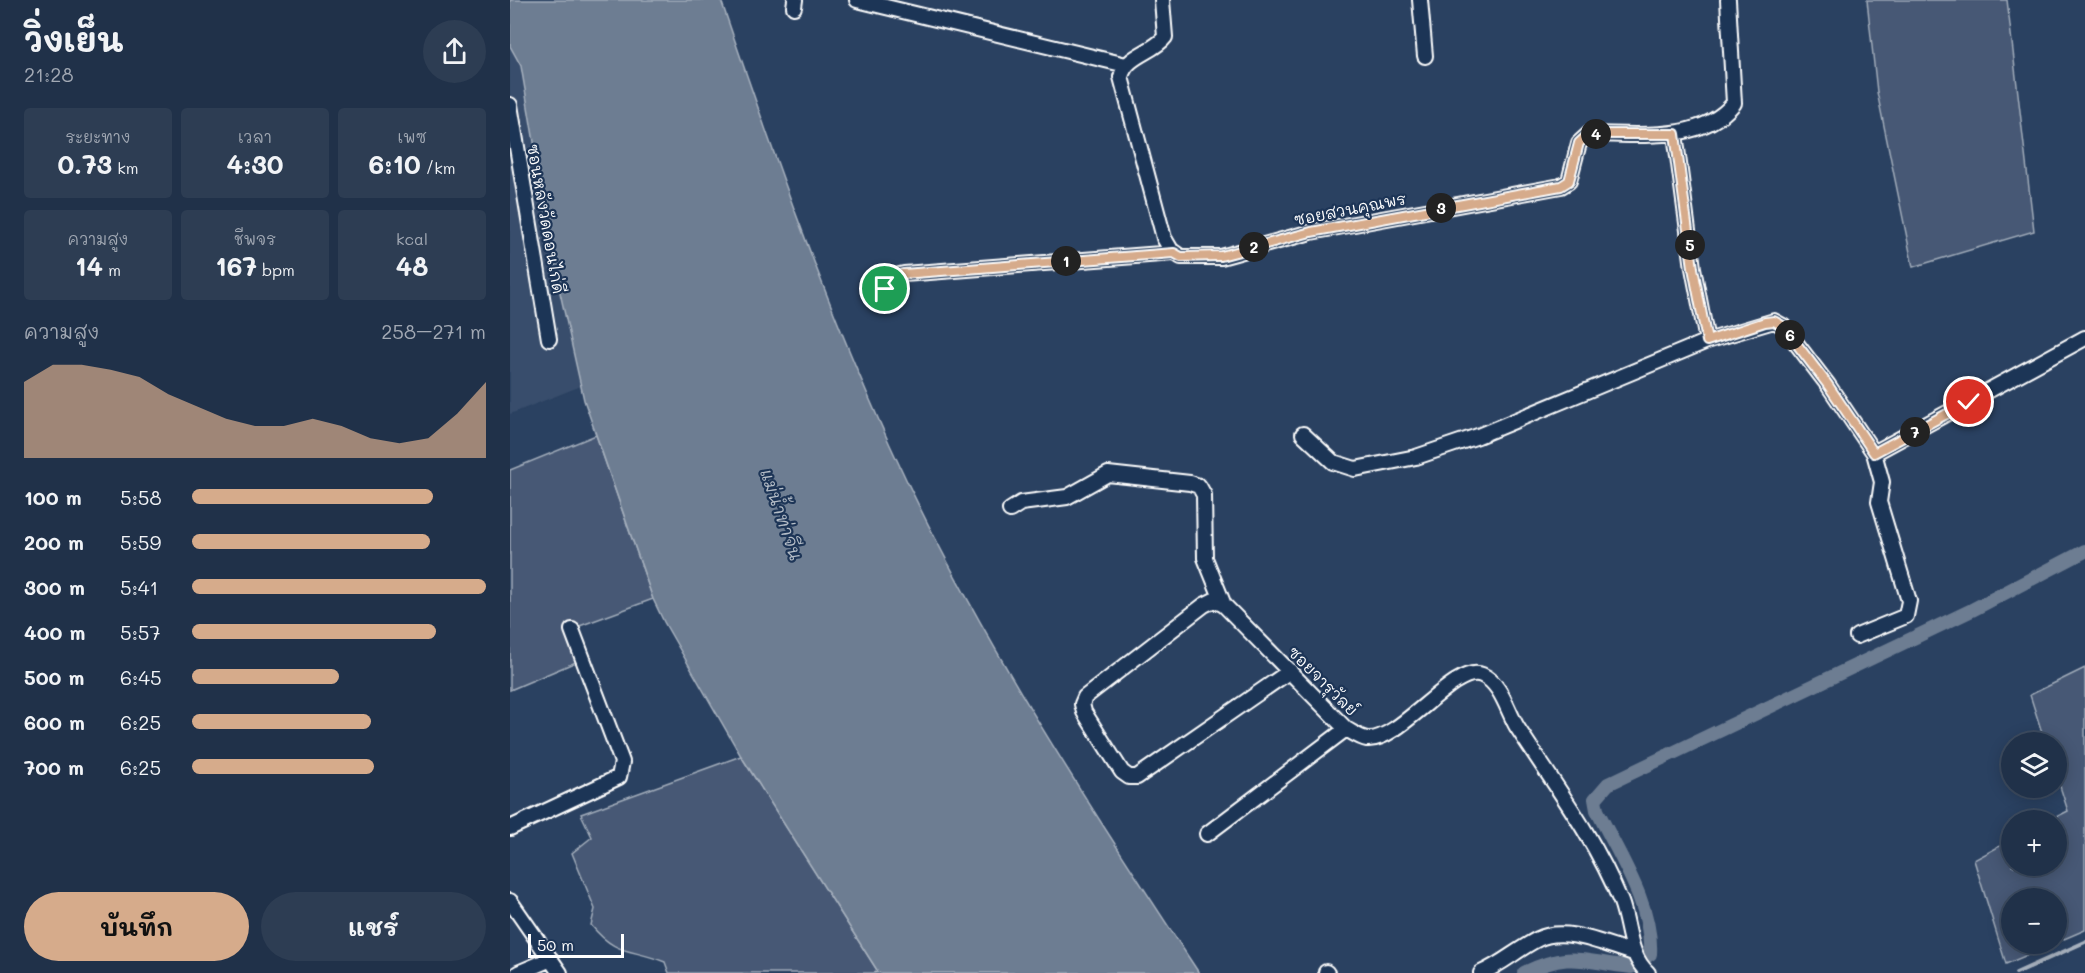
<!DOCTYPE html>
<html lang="th">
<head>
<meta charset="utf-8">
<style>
  body { margin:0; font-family:Mali,"Playpen Sans Thai",sans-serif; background:#2d3d53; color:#f1f3f6; height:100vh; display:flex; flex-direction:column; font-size:22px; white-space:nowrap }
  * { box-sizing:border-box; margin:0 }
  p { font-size:20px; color:#a2a9b4 }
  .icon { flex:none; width:33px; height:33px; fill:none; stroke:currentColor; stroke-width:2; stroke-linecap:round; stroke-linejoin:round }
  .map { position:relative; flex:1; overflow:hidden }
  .sheet { display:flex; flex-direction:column; background:#203149; width:510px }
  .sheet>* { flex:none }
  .controls { position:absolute; left:1491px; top:732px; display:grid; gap:12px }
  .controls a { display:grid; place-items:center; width:66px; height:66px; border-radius:50%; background:#203149; box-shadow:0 3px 15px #0003,0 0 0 2px #3d4c61; font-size:30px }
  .scale { position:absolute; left:18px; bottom:15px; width:96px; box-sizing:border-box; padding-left:6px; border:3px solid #fff; border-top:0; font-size:16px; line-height:21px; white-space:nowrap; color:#fff; -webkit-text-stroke:4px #1d3557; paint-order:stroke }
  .pin { position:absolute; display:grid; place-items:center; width:51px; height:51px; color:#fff; margin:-26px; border:3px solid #fff; border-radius:50%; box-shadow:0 2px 6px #0007 }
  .km { position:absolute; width:30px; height:30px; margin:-15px; border-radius:50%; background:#222; color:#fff; font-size:16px; line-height:30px; text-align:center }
  .round { display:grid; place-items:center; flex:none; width:63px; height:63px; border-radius:32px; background:#2d3d53 }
  .headline { display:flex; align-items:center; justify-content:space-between; height:102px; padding:0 24px }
  h1 { font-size:33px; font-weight:700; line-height:45px }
  .figures { display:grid; grid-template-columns:repeat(3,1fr); gap:9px; height:102px; padding:6px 24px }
  .figures div { display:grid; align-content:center; border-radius:6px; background:#2d3d53; text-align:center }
  .figures b { font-size:26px; font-weight:700 }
  .figures small { font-size:16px; font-weight:400 }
  .figures p { font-size:16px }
  .chart { height:168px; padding:12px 24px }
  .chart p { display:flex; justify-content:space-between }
  .chart svg { width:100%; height:108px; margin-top:6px; fill:#d6ab8b; opacity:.7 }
  .button { display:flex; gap:12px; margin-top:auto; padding:12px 24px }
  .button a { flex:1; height:69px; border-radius:36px; background:#d6ab8b; color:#111; font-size:24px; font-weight:700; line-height:69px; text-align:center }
  .button a+a { background:#2d3d53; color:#f1f3f6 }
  ul { padding:0 24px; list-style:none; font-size:20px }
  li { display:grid; grid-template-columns:96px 72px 1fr; align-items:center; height:45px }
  li i { height:15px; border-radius:8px; background:#d6ab8b }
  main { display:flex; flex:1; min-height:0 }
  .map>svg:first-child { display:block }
</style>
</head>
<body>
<main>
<section class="sheet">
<div class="headline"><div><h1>วิ่งเย็น</h1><p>21:28</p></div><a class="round"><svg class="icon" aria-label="share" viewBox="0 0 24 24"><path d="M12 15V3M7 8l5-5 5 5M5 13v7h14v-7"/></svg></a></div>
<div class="figures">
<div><p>ระยะทาง</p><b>0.73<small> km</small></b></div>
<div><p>เวลา</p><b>4:30</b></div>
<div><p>เพซ</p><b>6:10<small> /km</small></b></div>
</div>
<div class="figures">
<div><p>ความสูง</p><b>14<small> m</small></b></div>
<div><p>ชีพจร</p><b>167<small> bpm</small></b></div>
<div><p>kcal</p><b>48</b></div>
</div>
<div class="chart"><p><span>ความสูง</span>258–271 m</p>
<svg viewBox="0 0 160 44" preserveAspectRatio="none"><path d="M0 44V13L10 6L20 6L30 8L40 11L50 18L60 23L70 28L80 31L90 31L100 28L110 31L120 36L130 38L140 36L150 26L160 13V44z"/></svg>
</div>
<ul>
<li><b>100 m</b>5:58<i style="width:82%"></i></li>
<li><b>200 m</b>5:59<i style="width:81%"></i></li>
<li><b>300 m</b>5:41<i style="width:100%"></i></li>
<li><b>400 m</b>5:57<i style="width:83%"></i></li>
<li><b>500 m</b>6:45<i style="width:50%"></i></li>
<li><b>600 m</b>6:25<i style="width:61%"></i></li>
<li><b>700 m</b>6:25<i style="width:62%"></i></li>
</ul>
<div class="button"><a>บันทึก</a><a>แชร์</a></div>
</section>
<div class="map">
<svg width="1575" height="973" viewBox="0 0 1575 973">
  <rect width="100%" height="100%" fill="#2a4161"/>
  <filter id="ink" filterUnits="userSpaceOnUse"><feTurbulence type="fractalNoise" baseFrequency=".0167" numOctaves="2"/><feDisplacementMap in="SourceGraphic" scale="12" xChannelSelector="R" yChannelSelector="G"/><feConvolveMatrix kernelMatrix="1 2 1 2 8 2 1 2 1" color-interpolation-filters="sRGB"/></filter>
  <g filter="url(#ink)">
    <path fill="#394e6c" d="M0 46 11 66 49 288 71 386 0 414Z"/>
    <path fill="#465975" stroke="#a2acba" stroke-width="1.5" d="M1357 0H1497L1524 231 1403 267 1367 92Z
      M86 435 143 599 56 631 66 662 0 690V470Z
      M1575 668V930L1547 942 1546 898H1502V944H1544L1496 964 1464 860 1501 840 1502 866H1546V820H1540L1558 811 1547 777 1546 742H1535L1520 695Z
      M231 756 367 970 365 973H159L155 962C120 948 106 956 81 925L85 909 62 853 82 837 71 814Z"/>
    <path fill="#6d7d92" stroke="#a7b1be" stroke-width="1.5" d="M0 0H211C262 150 314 300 380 445 464 630 577 803 689 973H365L367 970 231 756 154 622 143 599 74 400 49 288 11 66 0 46Z"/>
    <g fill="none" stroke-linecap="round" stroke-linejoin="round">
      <path stroke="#a7b1be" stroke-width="4" d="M1506 973 1575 942"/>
      <path stroke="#6d7d92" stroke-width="14" d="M1014 973C1061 950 1073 962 1121 967L1140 954C1143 905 1108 854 1087 810L1085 799 1098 784 1462 610 1575 551"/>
      <defs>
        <path id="minor" d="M347 0 616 65
          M652 0 655 37C643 53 616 55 611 77L654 238 661 250 671 257H711L801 232 1051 186 1059 181 1069 143 1079 134C1125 134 1191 144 1224 103L1218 0
          M910 0 915 56
          M284 7 285 0
          M0 105 39 339
          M1165 134 1183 268 1197 341
          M375 289V282L381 277 394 274 664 253
          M793 434 823 462 845 469 906 457 968 436 1197 341 1264 321 1273 326 1318 385 1364 453 1372 482 1369 502 1399 601 1396 616 1347 636
          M1364 453 1575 338
          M500 510 511 503 557 497 598 474 680 483 689 486 694 495 695 558 714 605 836 729C842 732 850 738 857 739 890 742 945 663 972 675 991 683 997 710 1007 727 1045 786 1084 836 1111 902 1120 926 1118 955 1138 973
          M714 605 704 600 694 605 575 697 572 704 574 712 612 772 619 777H627L780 671
          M0 828 109 777 112 762 62 630
          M697 834 836 729
          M0 901 50 973
          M816 972 817 973
          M8 973 41 959
          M971 973C992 964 1008 949 1028 939 1055 925 1096 945 1124 953"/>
      </defs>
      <use href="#minor" stroke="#fff" stroke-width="18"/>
      <use href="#minor" stroke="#1d3557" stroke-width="14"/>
    </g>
  </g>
  <g fill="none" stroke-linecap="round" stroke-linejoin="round" filter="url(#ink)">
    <defs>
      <path id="route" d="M375 289V282L381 277 393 274 664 253 671 257 711 256 801 232 1051 186 1059 181 1069 143 1079 134H1165L1183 268 1197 341 1255 322 1264 321 1273 326 1318 385 1364 453 1459 402"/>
    </defs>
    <use href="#route" stroke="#fff" stroke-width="12"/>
    <use href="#route" stroke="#d6ab8b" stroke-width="8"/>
  </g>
  <g text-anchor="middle" stroke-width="4.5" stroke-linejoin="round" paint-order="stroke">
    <g font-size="16" fill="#fff" stroke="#1d3557">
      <text transform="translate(840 209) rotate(-11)" y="6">ซอยสวนคุณพร</text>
      <text transform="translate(36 219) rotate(80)" y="6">ซอนหลังวัดดอนไก่ดี</text>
      <text transform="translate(813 681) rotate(45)" y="6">ซอยจารุวัลย์</text>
    </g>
    <g font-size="18" font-style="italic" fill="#b6bec8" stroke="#1d3557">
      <text transform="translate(271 515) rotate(71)" y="6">แม่น้ำท่าจีน</text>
    </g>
  </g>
</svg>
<div class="controls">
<a><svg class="icon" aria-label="layers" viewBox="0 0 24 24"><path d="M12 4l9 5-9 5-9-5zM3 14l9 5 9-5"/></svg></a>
<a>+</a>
<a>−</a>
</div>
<div class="scale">50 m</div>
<div class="pin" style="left:375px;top:289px;background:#1e9e55"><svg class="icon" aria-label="arrive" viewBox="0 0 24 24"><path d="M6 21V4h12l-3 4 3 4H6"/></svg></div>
<div class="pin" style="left:1459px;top:402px;background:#d93025"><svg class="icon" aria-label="check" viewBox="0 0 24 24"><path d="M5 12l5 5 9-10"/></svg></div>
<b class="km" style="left:556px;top:261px">1</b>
<b class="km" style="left:744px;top:247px">2</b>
<b class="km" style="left:931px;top:208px">3</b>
<b class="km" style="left:1086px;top:134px">4</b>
<b class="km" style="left:1180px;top:245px">5</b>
<b class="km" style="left:1280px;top:335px">6</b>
<b class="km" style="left:1405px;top:432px">7</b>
</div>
</main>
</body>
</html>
